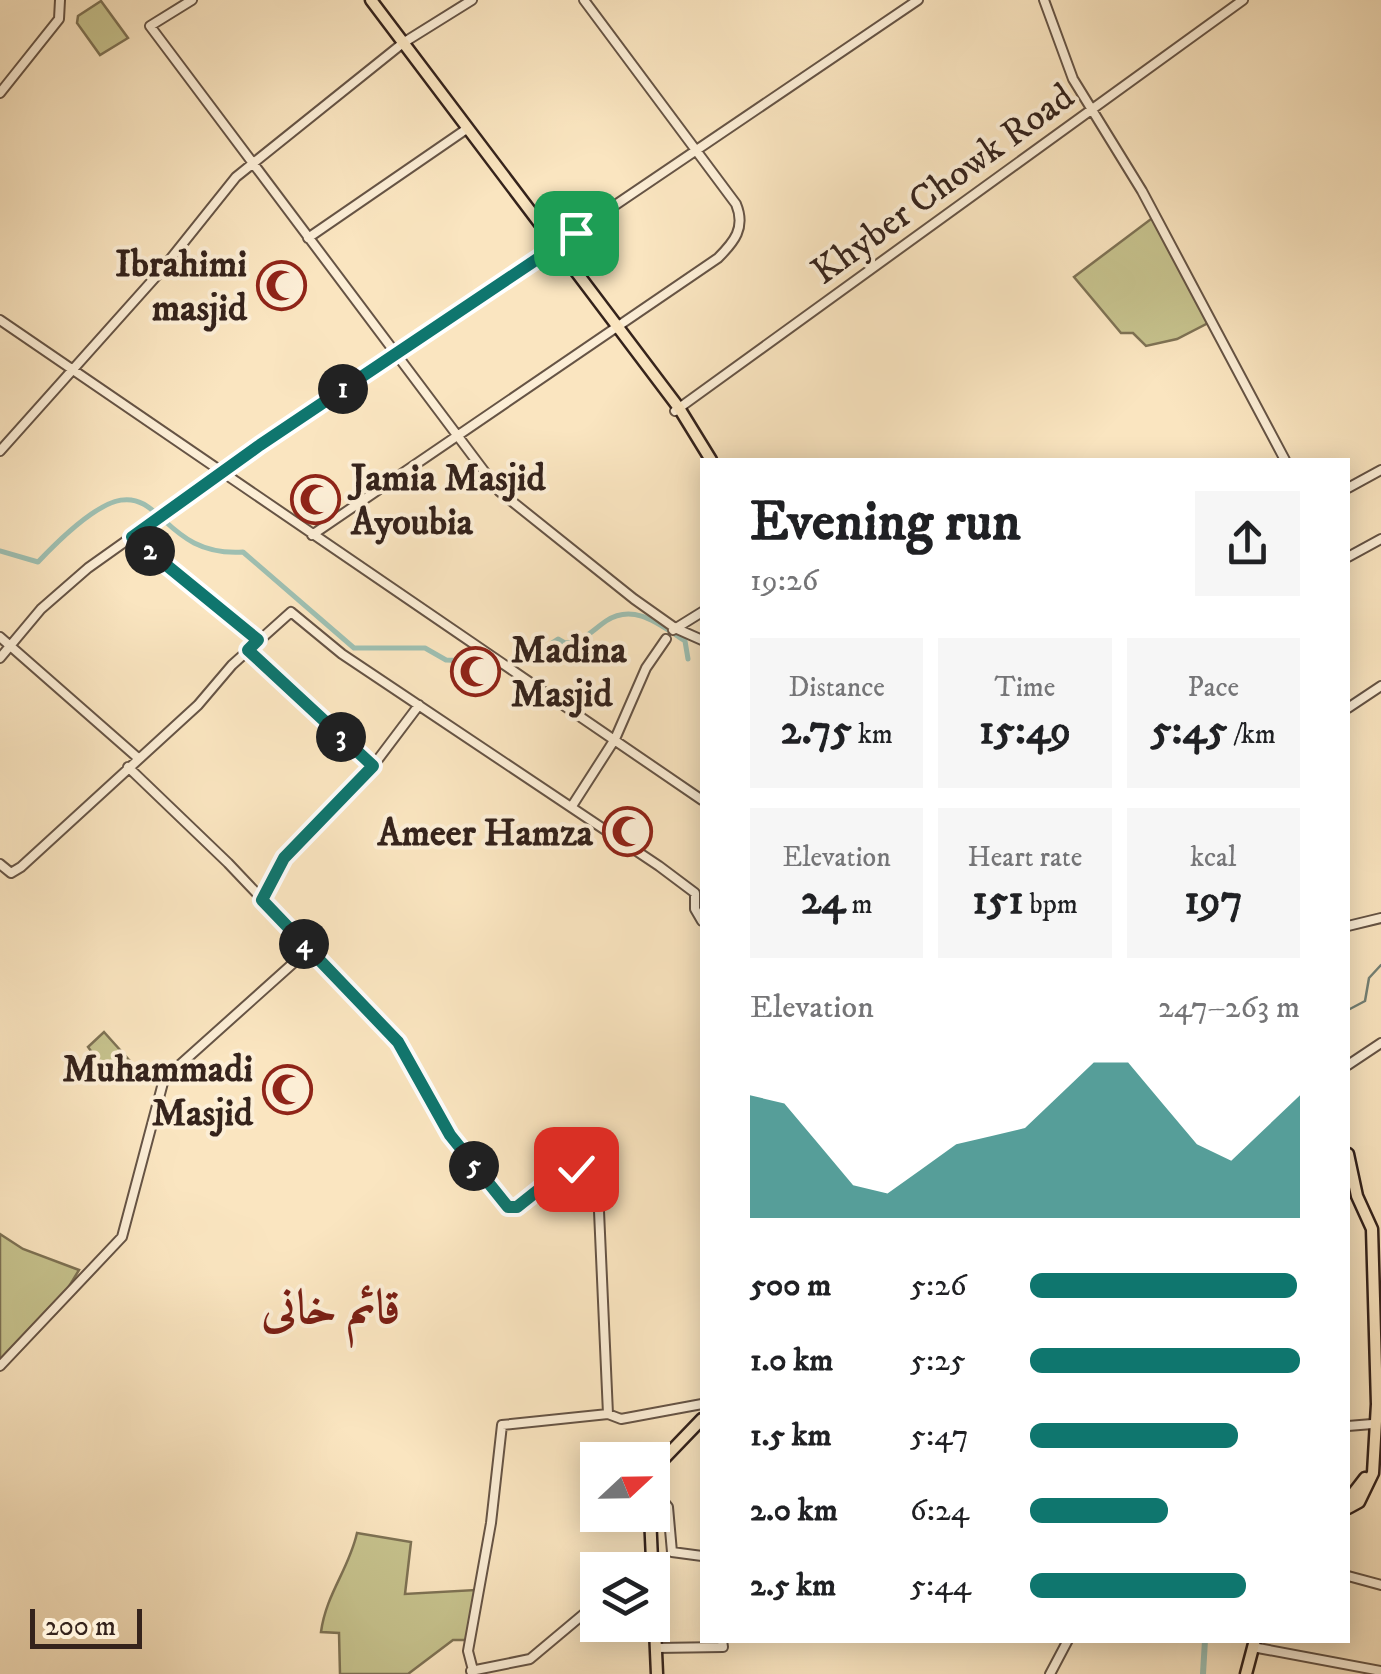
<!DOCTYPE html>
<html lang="en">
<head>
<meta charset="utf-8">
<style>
  body { margin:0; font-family:"IM FELL DW Pica",Amiri,serif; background:#f6f6f6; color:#202124; height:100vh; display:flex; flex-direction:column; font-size:38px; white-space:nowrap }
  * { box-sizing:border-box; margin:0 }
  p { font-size:32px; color:#757577 }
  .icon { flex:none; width:55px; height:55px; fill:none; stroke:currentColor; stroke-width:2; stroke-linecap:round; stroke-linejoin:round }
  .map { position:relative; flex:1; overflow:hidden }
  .drawer { position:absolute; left:700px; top:458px; width:650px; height:1185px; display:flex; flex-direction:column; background:#fff; border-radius:0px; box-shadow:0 5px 25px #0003 }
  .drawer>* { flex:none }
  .needle { width:65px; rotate:68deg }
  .fabs { position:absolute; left:580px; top:1442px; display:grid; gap:20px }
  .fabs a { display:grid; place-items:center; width:90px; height:90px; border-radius:0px; background:#fff; box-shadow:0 5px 25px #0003; font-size:50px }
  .scale { position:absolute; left:30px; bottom:25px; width:112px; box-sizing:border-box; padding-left:10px; border:5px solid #35231c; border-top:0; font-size:28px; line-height:35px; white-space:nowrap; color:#35231c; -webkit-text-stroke:8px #fceed6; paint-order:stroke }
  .pin { position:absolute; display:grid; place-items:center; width:85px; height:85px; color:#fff; margin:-42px; border-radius:20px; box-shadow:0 5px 15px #0006 }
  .km { position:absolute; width:50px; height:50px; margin:-25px; border-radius:50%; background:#222; color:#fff; font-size:28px; line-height:50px; text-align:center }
  .round { display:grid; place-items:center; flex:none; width:105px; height:105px; border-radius:0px; background:#f6f6f6 }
  .head { display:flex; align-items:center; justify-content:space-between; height:170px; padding:0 50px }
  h1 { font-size:55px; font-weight:700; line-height:75px }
  .figures { display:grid; grid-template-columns:repeat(3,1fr); gap:15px; height:170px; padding:10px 50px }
  .figures div { display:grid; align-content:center; border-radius:0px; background:#f6f6f6; text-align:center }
  .figures b { font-size:42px; font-weight:700 }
  .figures small { font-size:28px; font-weight:400 }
  .figures p { font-size:28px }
  .chart { height:280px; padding:20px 50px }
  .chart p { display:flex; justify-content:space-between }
  .chart svg { width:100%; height:180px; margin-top:10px; fill:#0f766e; opacity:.7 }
  ul { padding:0 50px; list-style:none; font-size:32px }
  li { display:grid; grid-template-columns:160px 120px 1fr; align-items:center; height:75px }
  li i { height:25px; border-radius:12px; background:#0f766e }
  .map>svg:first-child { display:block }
</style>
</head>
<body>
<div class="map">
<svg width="1381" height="1674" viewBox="0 0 1381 1674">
  <rect width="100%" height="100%" fill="#fae5c0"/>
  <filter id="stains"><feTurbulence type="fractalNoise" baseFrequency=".002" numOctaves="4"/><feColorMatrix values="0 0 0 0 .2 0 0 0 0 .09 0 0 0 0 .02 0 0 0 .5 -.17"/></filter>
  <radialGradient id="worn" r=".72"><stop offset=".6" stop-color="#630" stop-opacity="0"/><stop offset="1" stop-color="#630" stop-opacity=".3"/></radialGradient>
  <path fill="#c6c28d" stroke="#7e7254" stroke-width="2.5" d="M101 1 128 38 100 55 77 23 78 16Z
    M1155 216 1212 321 1177 339 1146 346 1133 333H1121L1074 277Z
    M104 1032 129 1060 111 1078 88 1047Z
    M0 1234 23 1249 79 1270 62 1298 0 1362Z
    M357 1533 411 1542 405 1594 475 1590 469 1640H453L408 1674H340L339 1633 321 1632C326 1594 349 1569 357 1533Z"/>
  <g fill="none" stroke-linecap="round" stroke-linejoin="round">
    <path stroke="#748175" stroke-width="2.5" d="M1348 1010 1365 1001 1369 978 1381 965"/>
    <path stroke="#9ebfb1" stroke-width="5" d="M0 551 38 562C169 424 136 559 243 552L354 648H425L446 660 495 662
      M506 664 526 660 558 639 565 643C585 641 590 632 606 621 635 602 661 626 685 641L688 659"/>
    <path stroke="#9ebfb1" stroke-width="6" d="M1203 1674 1205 1640"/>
    <defs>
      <path id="minor" d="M192 0 150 26 499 491 634 599 675 628 702 640
        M1044 0 1073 79 1142 191 1285 460
        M0 93 59 19 60 0
        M308 238 468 128
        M0 320 702 800
        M675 411 1243 0
        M0 451 160 272 236 177 403 43 472 0
        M1348 488 1381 470
        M312 535 718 258C734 242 746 228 736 204L584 0
        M132 537 258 640
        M1348 557 1381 539
        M673 630 702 612
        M0 637 138 758
        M248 650 373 766
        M0 658 41 609 88 568 261 445 918 0
        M1348 708 1381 686
        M128 767 228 863 398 1042 450 1135 507 1207H517L566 1166 571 1164 590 1188 599 1211 608 1414 621 1419 702 1404
        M572 806 615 739 646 668 666 639
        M0 864 11 873 21 867 198 705 232 665 291 612 342 654 659 866 695 893V909L702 921
        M262 899 284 858 373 766 419 705
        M1348 926 1381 918
        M1348 1065 1381 1043
        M0 1366 122 1237 164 1079 309 949
        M1348 1426 1372 1424
        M652 1503 664 1502 668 1507 672 1552 702 1556
        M1348 1576 1381 1585
        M657 1648 723 1647 722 1640
        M1258 1648 1381 1671
        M471 1671 530 1659 598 1602
        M474 1674 468 1651 491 1523 502 1425 608 1414
        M1050 1674 1068 1640"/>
      <path id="major" d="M371 0 679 408 711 460
        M1348 1154 1357 1196 1372 1229 1377 1404 1373 1473 1359 1502 1348 1508
        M652 1471 702 1419
        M1348 1500 1365 1478
        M650 1515 657 1674
        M1246 1674 1255 1640"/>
    </defs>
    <use href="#minor" stroke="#665445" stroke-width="12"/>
    <use href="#major" stroke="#35231c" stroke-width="15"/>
    <use href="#minor" stroke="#fceed6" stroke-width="8"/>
    <use href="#major" stroke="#fae5c0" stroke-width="10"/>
  </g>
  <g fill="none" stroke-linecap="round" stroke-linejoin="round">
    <defs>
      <path id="route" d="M576 1169 571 1164 517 1207H508L450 1135 398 1042 262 900 284 858 373 766 248 650 258 640 132 537 260 445 576 233"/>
    </defs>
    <use href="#route" stroke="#fff" stroke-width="20"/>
    <use href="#route" stroke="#0f766e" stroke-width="12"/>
  </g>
  <defs>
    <symbol id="mosque-ring" viewBox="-11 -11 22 22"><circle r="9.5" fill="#fceed6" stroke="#8f2418" stroke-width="1.5"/><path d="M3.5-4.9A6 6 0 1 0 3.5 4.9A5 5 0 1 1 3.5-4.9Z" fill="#8f2418"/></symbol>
  </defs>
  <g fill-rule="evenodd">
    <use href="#mosque-ring" x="254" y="258" width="55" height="55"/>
    <use href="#mosque-ring" x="288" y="472" width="55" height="55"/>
    <use href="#mosque-ring" x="448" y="644" width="55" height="55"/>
    <use href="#mosque-ring" x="600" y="804" width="55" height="55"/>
    <use href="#mosque-ring" x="260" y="1062" width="55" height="55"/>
  </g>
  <g text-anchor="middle" stroke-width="8" stroke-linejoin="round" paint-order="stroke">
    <g font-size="38" fill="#35231c" stroke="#fceed6">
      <text transform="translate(942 183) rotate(-36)" y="13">Khyber Chowk Road</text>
    </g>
    <g font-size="38" font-weight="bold" fill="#35231c" stroke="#fceed6" text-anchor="end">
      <text x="247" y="276">Ibrahimi<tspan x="247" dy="44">masjid</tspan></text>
      <text x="351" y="490" text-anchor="start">Jamia Masjid<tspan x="351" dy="44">Ayoubia</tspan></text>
      <text x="511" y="662" text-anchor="start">Madina<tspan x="511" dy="44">Masjid</tspan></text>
      <text x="593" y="845">Ameer Hamza</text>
      <text x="253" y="1081">Muhammadi<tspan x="253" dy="44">Masjid</tspan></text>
    </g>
    <g font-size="48" font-weight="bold" fill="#7a1f14" stroke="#fceed6">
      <text x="331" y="1323">قائم خانى</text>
    </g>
  </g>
  <rect width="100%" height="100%" filter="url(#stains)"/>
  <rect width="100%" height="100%" fill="url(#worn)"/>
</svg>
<div class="fabs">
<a><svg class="needle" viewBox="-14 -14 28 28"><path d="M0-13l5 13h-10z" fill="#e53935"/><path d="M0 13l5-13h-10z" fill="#757577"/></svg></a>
<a><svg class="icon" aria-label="layers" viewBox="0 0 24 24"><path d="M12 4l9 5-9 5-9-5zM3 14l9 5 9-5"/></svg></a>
</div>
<div class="scale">200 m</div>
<div class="pin" style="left:576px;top:233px;background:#1e9e55"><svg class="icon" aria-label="arrive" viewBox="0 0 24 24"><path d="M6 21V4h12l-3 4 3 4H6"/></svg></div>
<div class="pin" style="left:576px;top:1169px;background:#d93025"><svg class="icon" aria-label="check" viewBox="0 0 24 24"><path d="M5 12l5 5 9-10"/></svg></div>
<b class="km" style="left:343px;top:389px">1</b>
<b class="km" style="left:150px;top:551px">2</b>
<b class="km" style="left:341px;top:737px">3</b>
<b class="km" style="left:304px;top:944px">4</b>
<b class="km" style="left:474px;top:1166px">5</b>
<section class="drawer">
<div class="head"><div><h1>Evening run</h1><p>19:26</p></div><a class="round"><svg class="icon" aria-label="share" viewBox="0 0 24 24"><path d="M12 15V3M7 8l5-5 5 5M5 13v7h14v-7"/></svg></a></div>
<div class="figures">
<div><p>Distance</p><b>2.75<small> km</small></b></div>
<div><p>Time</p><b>15:49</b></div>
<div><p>Pace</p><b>5:45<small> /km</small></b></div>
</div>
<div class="figures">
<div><p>Elevation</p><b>24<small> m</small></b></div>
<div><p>Heart rate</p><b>151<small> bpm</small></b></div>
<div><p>kcal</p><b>197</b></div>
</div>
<div class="chart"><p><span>Elevation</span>247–263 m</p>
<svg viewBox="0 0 160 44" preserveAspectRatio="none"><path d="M0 44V14L10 16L20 26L30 36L40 38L50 32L60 26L70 24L80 22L90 14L100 6L110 6L120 16L130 26L140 30L150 22L160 14V44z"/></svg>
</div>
<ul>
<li><b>500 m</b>5:26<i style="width:99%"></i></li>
<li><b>1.0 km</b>5:25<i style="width:100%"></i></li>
<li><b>1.5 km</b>5:47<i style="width:77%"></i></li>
<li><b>2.0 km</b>6:24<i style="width:51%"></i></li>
<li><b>2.5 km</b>5:44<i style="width:80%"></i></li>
</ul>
</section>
</div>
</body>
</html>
